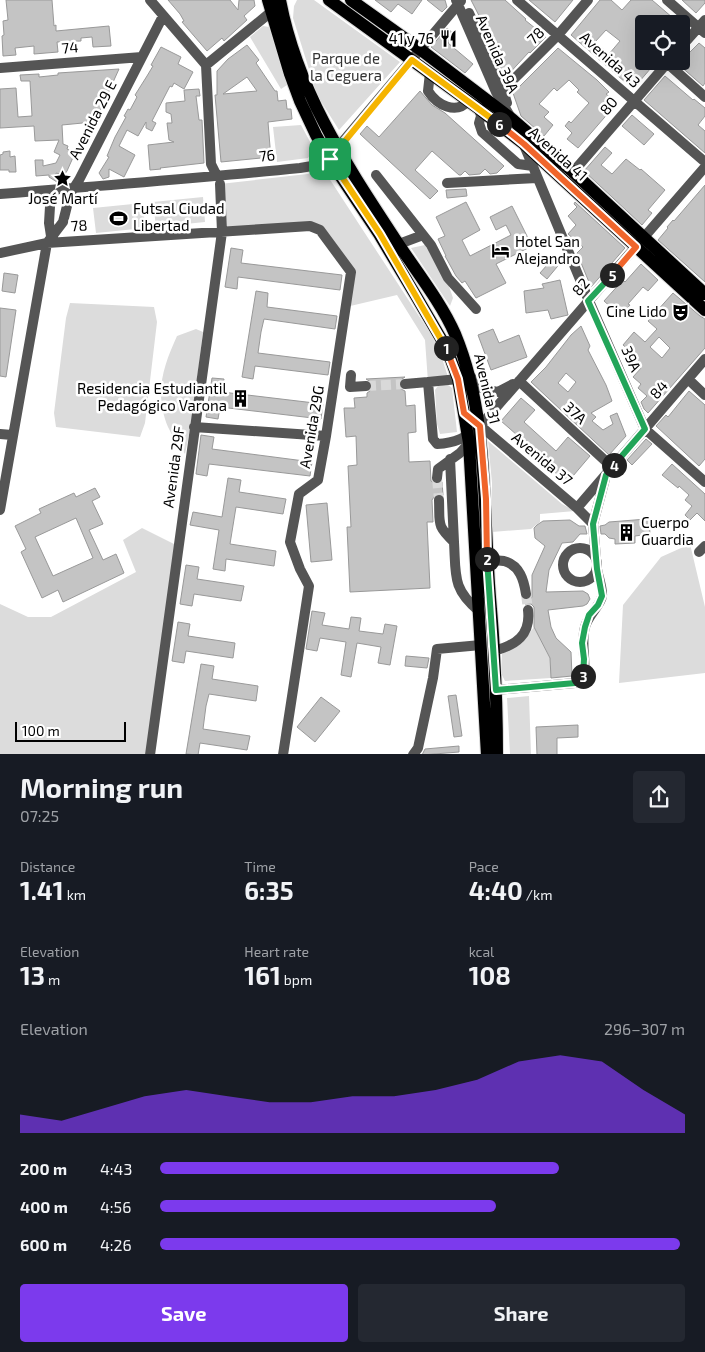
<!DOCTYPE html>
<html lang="en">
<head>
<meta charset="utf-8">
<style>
  body { margin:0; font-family:"Exo 2",sans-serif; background:#242831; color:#f1f3f6; height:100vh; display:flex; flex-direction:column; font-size:19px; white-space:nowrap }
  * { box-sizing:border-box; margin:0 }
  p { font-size:16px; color:#9ea1a6 }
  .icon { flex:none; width:28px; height:28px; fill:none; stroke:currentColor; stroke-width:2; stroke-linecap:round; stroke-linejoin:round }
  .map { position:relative; height:754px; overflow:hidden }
  .panel { display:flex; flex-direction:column; background:#171b24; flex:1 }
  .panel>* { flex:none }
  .buttons { position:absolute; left:635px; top:15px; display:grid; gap:10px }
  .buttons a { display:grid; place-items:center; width:55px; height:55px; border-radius:5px; background:#171b24; box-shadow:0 5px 20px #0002; font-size:25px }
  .scale { position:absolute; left:15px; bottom:12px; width:111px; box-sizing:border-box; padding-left:5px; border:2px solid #000; border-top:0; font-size:14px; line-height:18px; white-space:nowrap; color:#000; -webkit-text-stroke:4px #fff; paint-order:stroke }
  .pin { position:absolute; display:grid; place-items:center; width:42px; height:42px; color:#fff; margin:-21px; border-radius:10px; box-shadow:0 2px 8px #0006 }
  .km { position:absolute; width:25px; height:25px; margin:-12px; border-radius:50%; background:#222; color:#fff; font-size:14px; line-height:25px; text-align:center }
  .round { display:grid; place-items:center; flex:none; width:52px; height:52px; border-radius:5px; background:#242831 }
  .head { display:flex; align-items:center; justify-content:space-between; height:85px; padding:0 20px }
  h1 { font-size:28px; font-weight:700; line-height:38px }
  .figures { display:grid; grid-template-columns:repeat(3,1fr); gap:8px; height:85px; padding:5px 20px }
  .figures div { display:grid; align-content:center }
  .figures b { font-size:25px; font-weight:700 }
  .figures small { font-size:14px; font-weight:400 }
  .figures p { font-size:14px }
  .chart { height:140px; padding:10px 20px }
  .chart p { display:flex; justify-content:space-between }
  .chart svg { width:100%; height:90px; margin-top:5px; fill:#7c3aed; opacity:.7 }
  .primary-button { display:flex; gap:10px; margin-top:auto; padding:10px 20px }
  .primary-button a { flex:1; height:58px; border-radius:5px; background:#7c3aed; color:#fff; font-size:20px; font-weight:700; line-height:58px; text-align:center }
  .primary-button a+a { background:#242831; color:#f1f3f6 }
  ul { padding:0 20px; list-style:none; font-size:16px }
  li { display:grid; grid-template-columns:80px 60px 1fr; align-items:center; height:38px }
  li i { height:12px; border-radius:6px; background:#7c3aed }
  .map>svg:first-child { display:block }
</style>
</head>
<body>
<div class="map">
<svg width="705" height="755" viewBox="0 0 705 755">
  <rect width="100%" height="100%" fill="#fff"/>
  <path fill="#dcdcdc" d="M297 0H314L400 62 339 130 317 95 293 18 294 6Z
    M263 26 269 27 287 85 281 89 250 37Z
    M301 125 314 149 308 158 277 162 273 127Z
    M325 172 432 336 441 355 449 380 428 382 425 340 397 295 346 307 351 272 320 230 222 232 220 184Z
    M203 197 205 222 156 227 153 202Z
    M143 203 145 228 96 233 93 208Z
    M425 245C440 257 447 280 453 298L450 306 411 248Z
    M70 303 154 307 157 322 145 423 140 437 56 427 54 413 66 318Z
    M196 329 203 332 191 425 185 454C179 445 172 436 168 427 154 393 163 367 177 336Z
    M447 384 452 388 457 432 440 434 437 424 435 390 438 386Z
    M488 441 562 504 575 511 540 514V522L531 529 492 532V483Z
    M142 528 178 546 150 754 0 755V604L28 617H51L136 572 123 540Z
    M690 544 705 607V673L619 683 623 605 661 557Z
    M534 627 550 658 551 678 505 681 502 675V654L522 643Z
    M529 696 531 754H510L507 698Z"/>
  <path fill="#c4c4c4" stroke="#999" fill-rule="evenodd" d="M6 0H52L54 26 56 25V31L109 26 111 46 93 47 92 37 81 38V41L57 42 58 52 34 54V46L15 48 16 55 3 56 2 36 4 35 3 21 8 20Z
    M168 0H230L238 10 239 0H254L255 6 244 16 247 20 224 41 222 38 207 51 182 22 184 21 180 14Z
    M375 0H422L412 14 398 4 391 12Z
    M427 0H445L447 7 442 12Z
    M471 0H505L526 19 525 20 546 37 530 53 529 52 505 78 498 61 499 60 497 54 489 41 491 39Z
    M529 0H573L555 22Z
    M600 0H611L622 10 631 0H652L680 24H644V61H657L633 89 571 35ZM606 30 620 41 609 54 595 42Z
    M682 0H705V3L696 13Z
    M447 28 455 35 448 43 473 64 465 73 431 47Z
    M699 43 705 48V83L703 86 678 64Z
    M247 45 259 60 256 63 275 91H277L278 101 286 100 287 109H291L292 119 268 122 271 159 261 160V158L221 162 215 95H217V71L228 59ZM247 77 257 91 223 94Z
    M161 47 181 57 178 64 193 72 184 89 174 83 172 87 170 86 152 121 156 123 152 131 146 128V122L138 136 127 130 119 146 135 155 124 177 109 169V177L103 179 99 173 109 157 107 156 115 137 126 117 124 116 128 109 130 110 137 97 135 95 147 76 153 66 151 65Z
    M558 48 597 80 609 92 606 94 617 103 578 148 567 139 572 133 565 126 569 121 571 123 589 103 577 92 579 90 569 80 557 91 554 88 539 104 549 112 544 117 553 125 544 136 521 116 513 93Z
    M119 69 100 111H95L93 122 62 125 63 144 68 146 67 149 75 153 67 171 64 175 56 173 57 182 49 177V175L36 176 35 160H43V166L56 163 60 155 54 152 59 140 35 141 34 126 0 128V89L16 88 18 117 32 116 30 81H21L20 75 39 74V77L58 75V73Z
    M665 76 693 100 694 99 705 108V116L698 125 705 131V153L644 100Z
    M199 89 200 96H196L199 120H202L204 163 160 168 161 169 150 170 148 145 174 142 169 140 167 123H172L171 114 166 112V103L185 101 184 90Z
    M420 91 432 105 445 113 504 166 497 173 490 174 485 169 480 174 469 175 465 171 461 175H459L432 151 415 170 438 191 430 199 360 134 367 126 379 137Z
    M632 115 654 134 644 145 622 126Z
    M605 147 612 153 601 165 612 174 626 159 640 170 641 169 665 190 648 210 652 213 642 225 584 171Z
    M10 151V157L15 156 16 172H9V170H0V155L3 154V152Z
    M705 185V282L658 240 668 228 667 227 673 220 674 221Z
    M466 189 467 196 447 198 446 190Z
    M466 202 480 230 462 240 470 256 511 235 506 225 496 230 490 217 512 206 532 246 496 264 506 283 476 298 465 281 462 283 456 276 445 256H446L438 239 445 236 436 217Z
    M575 202 625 248 591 287 577 253 583 247 568 234 576 225 568 216 577 207 574 204Z
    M231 248 243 250 241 263 342 275 340 290 238 277 237 289 225 287Z
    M555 256 562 261 547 279 540 273Z
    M641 264 658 280 648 291 643 287 628 304 630 305 621 316 604 301 623 280 625 282Z
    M4 273 18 275 15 293 2 291Z
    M560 280 568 315 551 319 548 310 526 313 524 291 544 288 542 284Z
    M256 291 268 293 267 307 337 316 335 329 264 319 261 332 258 353 330 362 328 375 255 366 253 379 242 377Z
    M673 293 700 316 705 319V348L648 413 644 409 641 402 647 396 638 388 641 384 633 377 641 368 626 356 630 351 623 345 634 332 645 342 657 329 648 321ZM659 337 670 348 662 358 650 347Z
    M0 308 16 310 6 377 0 376Z
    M581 326 590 346 588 350 606 385 612 401 591 413 596 417 592 421 603 430 613 424 610 416 617 413 626 436 609 455 531 382 546 367 571 335ZM566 373 576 382 568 392 558 383Z
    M493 329 499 343 519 335 527 357 491 370 478 335Z
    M405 377 399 381V388L405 391 406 406 415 405 416 432 408 433 409 462 430 461 431 481 437 485 442 482 443 495 436 494 432 500 433 522H427L430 588 350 592 347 527H351L348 466 357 465 356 436 346 437 344 408H355L354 398 367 397V393L370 391 373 386 371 382 366 379Z
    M212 378 224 379 222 392 323 404 321 419 220 407 218 419 206 417Z
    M689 391 705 405V459L699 466 656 426 666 415 668 417Z
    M521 398 535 410 524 422 556 451 568 437 590 456 567 483 515 438 517 435 501 421Z
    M201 435 214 437 212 449 312 462 310 476 209 464 207 476 196 474Z
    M646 439 652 444 632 465 627 460Z
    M672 464 705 494V521L697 513 690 520 685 515 692 506 685 500 689 495 679 486 678 488 662 475Z
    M228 478 241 480 239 492 286 499 283 514 236 507 230 544 276 551 274 566 226 559 225 571 213 569 219 530 190 525 193 512 222 517Z
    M95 488 100 497 92 501 103 524 89 530 103 560 116 554 124 573 63 602 58 590 42 598 21 552 26 549 15 526 41 513 39 509 74 493 76 497ZM76 518 93 558 53 576 35 537Z
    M327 503 332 560 311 562 306 505Z
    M647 519 649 520 650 534 635 536V543L615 544V539L609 538 605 534H601L600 526 605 525 609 522Z
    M570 520 579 526H585L587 534H580L573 542 562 543 549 570 546 592 583 591 588 594 590 599 587 604 583 606 548 610 551 627 556 638 571 652 572 676 551 678 550 658 534 627V607L531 604H525L524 601 530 600 532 597V575L545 546 535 538 534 528 537 525 543 521Z
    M186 565 199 567 197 579 244 586 241 601 194 594 192 606 180 604Z
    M312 611 325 613 322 625 349 629 351 617 361 618 359 631 383 634 385 624 397 626 390 665 378 663 381 647 357 643 351 677 341 675 346 642 320 638 317 651 306 649Z
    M178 622 190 624 188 636 235 643 233 658 186 651 184 663 172 661Z
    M406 656 429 658 427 668 405 666Z
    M201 664 214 666 212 679 258 686 256 701 209 694 206 706 203 729 250 736 247 750 200 743 198 755 186 754Z
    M456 695 462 736 454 737 448 696Z
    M321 697 340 711 315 742 297 727Z
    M578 725V737L557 738V755H537L536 727Z
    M459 746V752L422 755 425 749Z"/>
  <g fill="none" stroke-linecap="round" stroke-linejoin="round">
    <path stroke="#d9d9d9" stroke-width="10" stroke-dasharray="10 5" stroke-linecap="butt" d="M366 386 405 384
      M437 478 439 500
      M526 594 528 610"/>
    <defs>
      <path id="major" d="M268 0 290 74 300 101 316 135 329 159 379 234 416 296 447 349 458 379 469 443 487 755
        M280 0C298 94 348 167 399 245 417 272 442 304 455 334 486 409 483 485 488 565 489 594 493 624 494 654 496 687 497 721 497 755
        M329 0 479 109 524 144 705 310
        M351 0 421 50 512 119 573 172 705 294"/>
    </defs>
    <use href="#major" stroke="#dbdbdb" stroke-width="14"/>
    <path stroke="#555" stroke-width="10" d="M150 0 206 65 211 164 217 176
      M456 0 496 92 510 116
      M517 0 705 162
      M667 0 705 33
      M469 13 503 90 507 103
      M681 47 705 20
      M667 63 705 97
      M206 65 271 12
      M0 68 142 57
      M430 73 428 91C437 105 456 115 468 101
      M503 90 558 35 588 0
      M479 109 481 116 479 123 482 132 518 164 533 166
      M524 145 589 301 645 429 705 482
      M573 172 669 61
      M376 175 431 245 448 278 476 309
      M447 183 537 178
      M0 194C100 186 200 178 300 168L324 164 461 1
      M51 236 49 223 51 190
      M399 244 423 235
      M0 253 47 243 310 226 320 230 351 272 326 436 318 480 299 494 290 542 300 569 309 586 283 755
      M351 375 350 387 366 386
      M470 376 481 388 498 392 513 384
      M458 379 428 382 433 439 437 444C455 443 466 438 480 426L705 167
      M688 379 705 395
      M519 381 612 467
      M405 384 428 382
      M477 423 577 508 593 524
      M194 427 326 436
      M0 434 12 435
      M450 459 454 542
      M437 478 438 469 460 453 469 443
      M439 500C440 524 436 525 454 542 456 575 452 589 479 611
      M577 508 705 359
      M0 510 47 243 63 222 70 194 79 180 163 16
      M563 565a17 17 0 1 1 34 0a17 17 0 1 1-34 0Z
      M699 552 705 546
      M596 558 593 524 605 479
      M487 561C493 561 499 560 504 561 520 565 524 581 526 594
      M494 651C516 645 531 635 528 610
      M496 690 575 683 582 678C588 663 580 645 585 627 588 615 601 605 602 596 603 589 598 576 597 569
      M150 755 222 232 220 184
      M413 755 418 748 433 678 437 649 481 645"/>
    <use href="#major" stroke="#000" stroke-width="12"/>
  </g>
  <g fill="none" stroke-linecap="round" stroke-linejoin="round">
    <defs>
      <path id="split-1" d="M330 159 380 234 446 348"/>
      <path id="split-2" d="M446 348 458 379 464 413 480 426 486 499 487 559"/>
      <path id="split-3" d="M487 559 496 690 575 683 579 681 583 676"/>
      <path id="split-4" d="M583 676 584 659 582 643 585 627 589 615 598 605 602 596 597 569 593 524 606 475 614 465"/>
      <path id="split-5" d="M612 275 588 301 645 429 614 465"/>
      <path id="split-6" d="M499 124 524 144 636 247 612 275"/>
      <path id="split-7" d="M330 159 412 60 499 124"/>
    </defs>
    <use href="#split-1" stroke="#fff" stroke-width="10"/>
    <use href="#split-2" stroke="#fff" stroke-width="10"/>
    <use href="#split-3" stroke="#fff" stroke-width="10"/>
    <use href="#split-4" stroke="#fff" stroke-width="10"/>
    <use href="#split-5" stroke="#fff" stroke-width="10"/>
    <use href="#split-6" stroke="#fff" stroke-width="10"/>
    <use href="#split-7" stroke="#fff" stroke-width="10"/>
    <use href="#split-1" stroke="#f5b400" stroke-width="6"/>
    <use href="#split-2" stroke="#f0652b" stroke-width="6"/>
    <use href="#split-3" stroke="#22a559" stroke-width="6"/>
    <use href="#split-4" stroke="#22a559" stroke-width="6"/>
    <use href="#split-5" stroke="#22a559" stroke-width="6"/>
    <use href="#split-6" stroke="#f0652b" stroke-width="6"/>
    <use href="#split-7" stroke="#f5b400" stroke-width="6"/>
  </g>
  <defs>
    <symbol id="restaurant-bare" viewBox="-9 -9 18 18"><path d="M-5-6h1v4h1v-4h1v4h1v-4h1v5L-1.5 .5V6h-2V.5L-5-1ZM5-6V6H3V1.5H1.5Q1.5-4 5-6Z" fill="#000" stroke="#fff" stroke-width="2.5" paint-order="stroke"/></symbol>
    <symbol id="sight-bare" viewBox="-9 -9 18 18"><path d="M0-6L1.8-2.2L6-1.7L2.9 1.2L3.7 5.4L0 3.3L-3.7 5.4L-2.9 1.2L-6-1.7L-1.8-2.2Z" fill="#000" stroke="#fff" stroke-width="2.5" paint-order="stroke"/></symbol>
    <symbol id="stadium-bare" viewBox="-9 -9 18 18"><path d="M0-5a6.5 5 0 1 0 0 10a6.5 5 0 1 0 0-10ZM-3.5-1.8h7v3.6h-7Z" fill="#000" stroke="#fff" stroke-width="2.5" paint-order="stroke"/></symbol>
    <symbol id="hotel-bare" viewBox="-9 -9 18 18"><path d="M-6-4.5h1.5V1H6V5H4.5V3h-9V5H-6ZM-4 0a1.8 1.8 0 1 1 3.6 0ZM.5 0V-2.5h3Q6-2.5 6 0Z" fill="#000" stroke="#fff" stroke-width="2.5" paint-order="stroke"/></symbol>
    <symbol id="theatre-bare" viewBox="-9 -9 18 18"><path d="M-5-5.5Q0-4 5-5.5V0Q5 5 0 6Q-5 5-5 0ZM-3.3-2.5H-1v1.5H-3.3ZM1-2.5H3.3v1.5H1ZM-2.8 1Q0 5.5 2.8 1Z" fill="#000" stroke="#fff" stroke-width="2.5" paint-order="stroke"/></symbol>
    <symbol id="building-bare" viewBox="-9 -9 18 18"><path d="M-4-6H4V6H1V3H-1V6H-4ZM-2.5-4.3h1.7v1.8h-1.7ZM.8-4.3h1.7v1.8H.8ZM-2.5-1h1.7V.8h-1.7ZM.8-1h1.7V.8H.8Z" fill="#000" stroke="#fff" stroke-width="2.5" paint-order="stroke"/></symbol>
  </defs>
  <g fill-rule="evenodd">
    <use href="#restaurant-bare" x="436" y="26" width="25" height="25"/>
    <use href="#sight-bare" x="50" y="166" width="25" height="25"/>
    <use href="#stadium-bare" x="106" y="206" width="25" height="25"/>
    <use href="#hotel-bare" x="488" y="238" width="25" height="25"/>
    <use href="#theatre-bare" x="668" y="300" width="25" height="25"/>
    <use href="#building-bare" x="228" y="386" width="25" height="25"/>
    <use href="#building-bare" x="614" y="520" width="25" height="25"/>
  </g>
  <g text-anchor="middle" stroke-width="5" stroke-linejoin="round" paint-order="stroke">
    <g font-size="15" fill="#000" stroke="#fff">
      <text transform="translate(536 36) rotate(-45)" y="5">78</text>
      <text transform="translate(70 48) rotate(-5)" y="5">74</text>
      <text transform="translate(497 54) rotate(66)" y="5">Avenida 39A</text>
      <text transform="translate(610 60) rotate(42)" y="5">Avenida 43</text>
      <text transform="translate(609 106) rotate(-50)" y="5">80</text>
      <text transform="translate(93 120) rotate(-63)" y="5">Avenida 29 E</text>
      <text transform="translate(558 154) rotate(42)" y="5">Avenida 41</text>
      <text transform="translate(267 156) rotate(-6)" y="5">76</text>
      <text transform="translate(79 226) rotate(-4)" y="5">78</text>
      <text transform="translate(581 287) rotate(-49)" y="5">82</text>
      <text transform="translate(631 359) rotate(66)" y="5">39A</text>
      <text transform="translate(487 389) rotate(77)" y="5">Avenida 31</text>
      <text transform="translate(659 390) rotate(-49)" y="5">84</text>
      <text transform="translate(575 413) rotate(43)" y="5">37A</text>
      <text transform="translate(312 427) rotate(-80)" y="5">Avenida 29G</text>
      <text transform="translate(542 459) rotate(40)" y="5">Avenida 37</text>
      <text transform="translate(174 467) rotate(-82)" y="5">Avenida 29F</text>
    </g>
    <g font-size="15" fill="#000" stroke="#fff" text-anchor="end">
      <text x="434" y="44">41 y 76</text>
      <text x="63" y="204" text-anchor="middle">José Martí</text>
      <text x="133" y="214" text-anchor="start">Futsal Ciudad<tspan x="133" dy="17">Libertad</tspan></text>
      <text x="515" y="247" text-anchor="start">Hotel San<tspan x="515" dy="17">Alejandro</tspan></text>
      <text x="667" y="317">Cine Lido</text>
      <text x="227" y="394">Residencia Estudiantil<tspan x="227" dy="17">Pedagógico Varona</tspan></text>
      <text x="641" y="528" text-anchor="start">Cuerpo<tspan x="641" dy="17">Guardia</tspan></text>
    </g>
    <g font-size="15" fill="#333" stroke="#fff">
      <text x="346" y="64">Parque de<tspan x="346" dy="17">la Ceguera</tspan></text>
    </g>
  </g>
</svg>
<div class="buttons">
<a><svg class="icon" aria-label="locate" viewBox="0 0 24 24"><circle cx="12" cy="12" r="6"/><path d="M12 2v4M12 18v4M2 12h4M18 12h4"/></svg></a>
</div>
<div class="scale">100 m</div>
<div class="pin" style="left:330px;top:159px;background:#1e9e55"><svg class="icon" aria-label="arrive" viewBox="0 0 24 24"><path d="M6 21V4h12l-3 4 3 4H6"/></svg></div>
<b class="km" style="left:446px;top:348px">1</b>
<b class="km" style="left:487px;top:559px">2</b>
<b class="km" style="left:583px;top:676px">3</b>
<b class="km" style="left:614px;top:465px">4</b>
<b class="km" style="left:612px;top:275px">5</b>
<b class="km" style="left:499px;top:124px">6</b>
</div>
<section class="panel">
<div class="head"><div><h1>Morning run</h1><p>07:25</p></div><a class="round"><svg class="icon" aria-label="share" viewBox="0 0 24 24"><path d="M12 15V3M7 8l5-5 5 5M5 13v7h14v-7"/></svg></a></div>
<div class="figures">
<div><p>Distance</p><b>1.41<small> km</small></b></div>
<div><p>Time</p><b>6:35</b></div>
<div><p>Pace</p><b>4:40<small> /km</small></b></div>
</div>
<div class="figures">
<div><p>Elevation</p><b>13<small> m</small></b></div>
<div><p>Heart rate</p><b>161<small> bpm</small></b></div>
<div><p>kcal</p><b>108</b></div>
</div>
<div class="chart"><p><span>Elevation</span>296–307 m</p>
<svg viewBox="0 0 160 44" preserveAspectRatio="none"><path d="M0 44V35L10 38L20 32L30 26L40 23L50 26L60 29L70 29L80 26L90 26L100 23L110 18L120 9L130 6L140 9L150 23L160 35V44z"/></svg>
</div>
<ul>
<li><b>200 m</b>4:43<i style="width:76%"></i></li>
<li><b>400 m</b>4:56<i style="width:64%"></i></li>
<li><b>600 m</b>4:26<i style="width:99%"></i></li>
</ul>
<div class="primary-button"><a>Save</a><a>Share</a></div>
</section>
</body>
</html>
